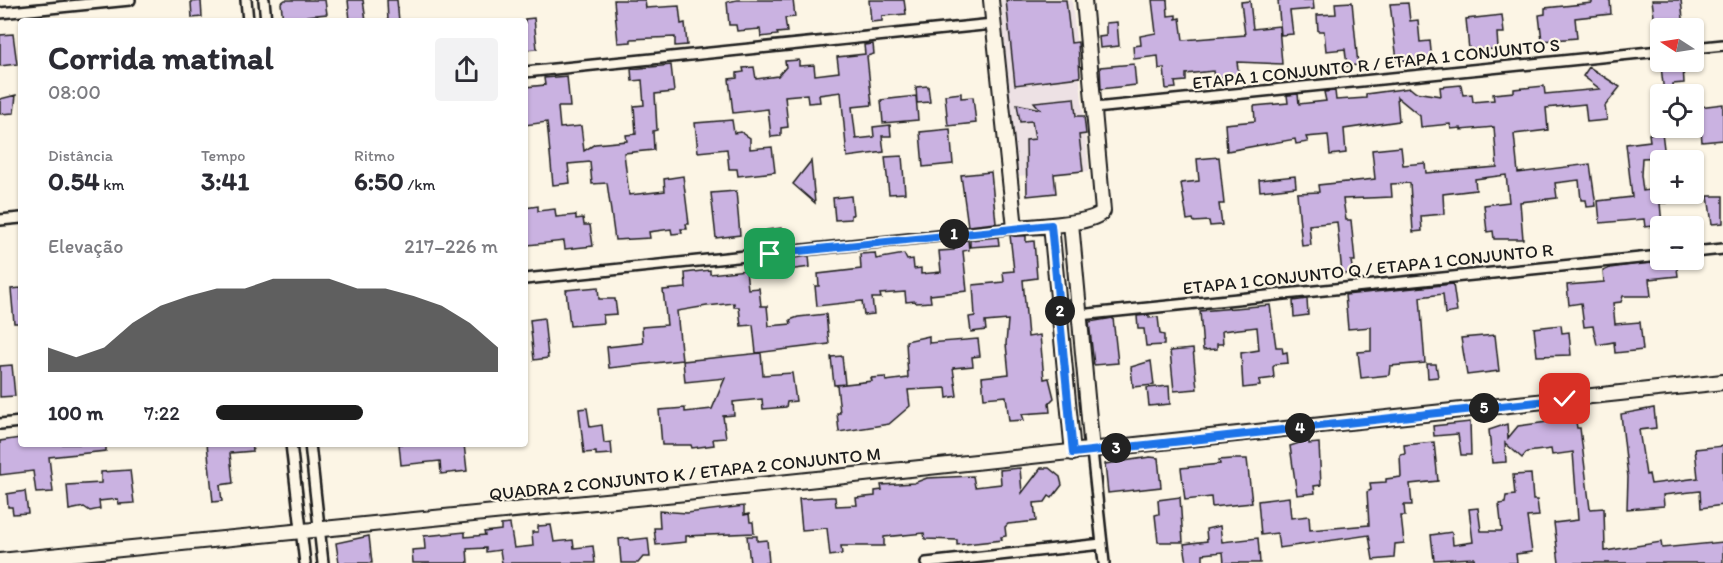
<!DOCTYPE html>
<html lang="pt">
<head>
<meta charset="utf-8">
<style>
  body { margin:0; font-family:Itim,sans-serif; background:#f2f2f3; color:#2b2b33; height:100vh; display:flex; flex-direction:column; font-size:22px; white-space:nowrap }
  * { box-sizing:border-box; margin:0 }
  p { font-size:20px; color:#7c7c81 }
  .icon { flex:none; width:33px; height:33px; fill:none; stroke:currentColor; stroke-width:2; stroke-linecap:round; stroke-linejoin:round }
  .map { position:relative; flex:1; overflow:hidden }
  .drawer { position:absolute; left:18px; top:18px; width:510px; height:429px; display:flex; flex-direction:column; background:#fff; border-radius:6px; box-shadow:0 2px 4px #0004 }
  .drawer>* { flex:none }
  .needle { width:39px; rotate:282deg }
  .tools { position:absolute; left:1650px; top:18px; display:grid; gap:12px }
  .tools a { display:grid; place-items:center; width:54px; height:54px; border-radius:6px; background:#fff; box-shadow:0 2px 4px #0004; font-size:30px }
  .pin { position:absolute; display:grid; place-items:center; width:51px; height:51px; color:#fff; margin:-26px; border-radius:12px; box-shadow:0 3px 9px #0006 }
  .km { position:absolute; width:30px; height:30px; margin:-15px; border-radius:50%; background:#222; color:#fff; font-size:16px; line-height:30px; text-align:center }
  .round { display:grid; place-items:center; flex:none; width:63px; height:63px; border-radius:6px; background:#f2f2f3 }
  .headline { display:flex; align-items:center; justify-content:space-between; height:102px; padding:0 30px }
  h1 { font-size:33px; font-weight:800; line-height:45px }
  .stats { display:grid; grid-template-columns:repeat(3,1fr); gap:9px; height:102px; padding:6px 30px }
  .stats div { display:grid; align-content:center }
  .stats b { font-size:26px; font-weight:800 }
  .stats small { font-size:16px; font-weight:400 }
  .stats p { font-size:16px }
  .chart { height:168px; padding:12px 30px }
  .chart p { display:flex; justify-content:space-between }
  .chart svg { width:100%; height:108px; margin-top:6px; fill:#1c1c1c; opacity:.7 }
  ul { padding:0 30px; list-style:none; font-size:20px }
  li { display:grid; grid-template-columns:96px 72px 1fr; align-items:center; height:45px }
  li i { height:15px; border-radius:8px; background:#1c1c1c }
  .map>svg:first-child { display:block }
</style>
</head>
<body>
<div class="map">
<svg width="1723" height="563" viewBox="0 0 1723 563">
  <rect width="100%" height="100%" fill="#fcf5e5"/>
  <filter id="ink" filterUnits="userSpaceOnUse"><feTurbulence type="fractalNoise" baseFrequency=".0167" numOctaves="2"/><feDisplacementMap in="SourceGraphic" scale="12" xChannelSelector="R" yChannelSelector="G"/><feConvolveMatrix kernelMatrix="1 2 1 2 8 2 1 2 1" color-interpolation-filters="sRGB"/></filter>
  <g filter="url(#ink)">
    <path fill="#ede1e4" d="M1001 0H1072L1089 171 1016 176Z"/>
    <path fill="#cab2e1" stroke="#1c1c1c" stroke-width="1.5" d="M285 0H325L327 14 307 16 308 21H283L281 3Z
      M348 0H363L366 21H350Z
      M387 0H397L399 21H388Z
      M614 0H645L646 8 679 6 681 24 685 23 687 45 675 46V37L631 39V42L618 43Z
      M737 0H793L795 17 785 18 787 32 777 33 778 35 761 37 760 29 737 31 736 25H729L727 2Z
      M869 0H904L906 14 882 16V21L871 22Z
      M1006 0H1066L1071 43 1078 42 1080 77 1015 85Z
      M1152 0H1167L1168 16 1176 15V19L1180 18 1183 40 1245 35 1241 2 1250 1 1253 29 1279 26 1282 64 1237 62 1239 76 1214 78 1213 71 1186 74V81L1175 82 1176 88 1166 89 1164 68 1159 69 1158 56 1134 59 1133 46 1141 45 1140 36 1156 33Z
      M1278 0H1313L1314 9 1290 11 1293 34 1281 35Z
      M1592 0H1610L1611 14 1575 18 1577 38 1542 41 1539 15 1545 14V8L1592 3Z
      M1652 0H1681L1684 27 1665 28 1664 23 1655 24Z
      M201 1 202 17 192 18 191 2Z
      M1352 2 1358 65 1347 66 1345 49 1326 51 1324 31H1318L1317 15 1336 14 1335 3Z
      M1408 3 1410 21 1418 20 1420 42 1430 41 1432 61 1397 60 1390 4Z
      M1502 15 1504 33H1497L1498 49 1469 50 1466 19Z
      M534 18 537 49 525 50V19Z
      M1117 22 1119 46 1100 48 1099 37 1106 36V23Z
      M13 34 17 64 0 66V35Z
      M873 44 874 54 867 56 872 105 852 107 856 139 874 137 873 127 890 125 891 136H882L884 152 847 157 841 92 819 95 820 102 808 103 807 94 785 96 788 127 781 128V136L771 137 768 109 733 113 729 79 737 78V73L744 72 743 68 754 67 756 79 778 76 786 67 785 61 799 60V66L814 65 815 75 839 72 837 57 865 54 864 45Z
      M1134 64 1136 85 1101 89 1100 67Z
      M1675 64 1683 66 1684 83 1673 84 1674 94H1664L1661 66Z
      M671 65 674 92 655 94 657 130 653 131 654 150 624 153 629 195 665 191 664 179 683 176 689 224H686L687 229H681L682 233 672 234 671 229 649 232 650 238 615 240 607 183 592 184 590 162 568 164 570 183 553 185 547 122 525 125V87L545 85 544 78 567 76 570 107H558L560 128 581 126 584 151 595 144 627 141 626 135 636 134 634 106 644 105 642 80 632 81 631 69Z
      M1589 67 1620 87 1605 106 1607 120 1587 122 1585 104 1546 108 1548 130 1514 134 1518 173 1590 164 1596 206 1587 207 1586 200H1581L1579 180 1555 183 1557 198 1520 202 1523 239H1494L1493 231 1487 232 1484 205 1509 202 1506 175 1475 179 1476 190 1443 194 1444 214 1421 216 1422 231 1413 232 1410 183 1391 184 1392 197 1343 199 1346 220H1351L1355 261H1351L1353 273 1342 274 1337 222 1309 225 1311 245 1302 246 1297 193 1319 192 1318 185 1375 179 1372 150 1401 147 1403 165 1425 163 1426 173 1497 167 1494 127 1461 130V128L1451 129 1450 124 1421 127 1420 116 1397 97 1399 121 1344 129 1346 153 1330 155 1328 135 1306 137 1308 142 1296 144 1295 139 1227 151 1225 124 1255 121 1254 106 1288 103 1287 95 1298 94 1299 104 1326 101 1324 92 1335 91 1336 100 1366 98V94L1410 88 1415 92 1441 96 1440 87 1461 85 1463 95 1472 94 1473 102 1494 100 1493 94 1514 92V89L1544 86 1545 94 1600 89 1583 76Z
      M928 86 930 102 917 103 916 87Z
      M961 93V98L973 97 976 123 948 126 945 95Z
      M16 95 14 113 0 114V99Z
      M916 96 918 120 883 123 881 100Z
      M1074 98 1076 116H1084L1086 134 1079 135 1083 171 1054 174 1056 193 1027 196 1026 140 1035 139 1032 121 1020 122 1017 104 1040 109 1034 102Z
      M1723 104V140L1702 142 1699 107Z
      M732 120 734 133 741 132 750 138V149L772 147 775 172 738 176 737 169H729L727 149 698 152 695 123Z
      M950 129 953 164 923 167 920 132Z
      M1662 132 1665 157 1642 158 1641 175 1643 191 1656 189 1657 193 1667 194V203H1660L1662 225 1645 227 1644 219 1600 223 1598 201 1632 197 1626 144 1650 141 1649 134Z
      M902 156 905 193 889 194 885 157Z
      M1219 157 1224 204H1219L1222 225 1210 226 1209 221 1194 222 1193 219 1187 220 1181 183 1199 181 1197 159Z
      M811 161 815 203 793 184Z
      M991 172 996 223 968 226 961 175Z
      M1295 176 1296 187 1260 191 1259 180Z
      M736 191 740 235 716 238 711 193Z
      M851 196 853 215H851V219L835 220 833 198Z
      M1708 196H1723V223L1712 224Z
      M538 206V211L555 209 556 217 576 215V219L583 218 584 225H590L593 246 565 249 564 241 528 245 525 208Z
      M781 228 782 240 768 241 767 230Z
      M1010 235 1026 236V242L1034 241 1037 278 1023 280 1028 337 1040 335 1044 379 1049 378 1054 398 1049 403 1050 412 1022 414 1024 420 1009 421 1006 396 984 398 982 377 1009 374 1006 344 1008 320 985 322 986 330 971 332 969 317 975 316 973 285 1004 282 1003 272 1014 271Z
      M998 237 999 245 970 247V240Z
      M968 240 969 250 963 251 967 291 930 295 931 302 916 303 915 301 906 302 905 292 880 294 881 298H872L874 314 864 315 862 301 817 306 815 286H819L818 274 861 269 860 254 875 253 876 259 904 254 907 260 913 259 914 269 921 268V274L941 272 939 251 954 250 953 241Z
      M809 256 810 267 788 270 787 259Z
      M1665 260H1676L1678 276 1649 279 1651 296H1623L1621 302 1613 303 1615 324 1640 322 1643 350 1615 353 1614 342 1597 345 1593 326 1584 327 1581 303 1569 305 1567 285 1604 282 1603 271 1610 268Z
      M710 270V274L746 270 748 289 759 288 761 306H767L769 326 791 324 790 320 798 317 826 314 829 344 756 353 753 325 741 326 739 307H734V303L707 306 677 311 682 360 609 368 607 347 643 343 642 327 667 325 663 290 686 288 685 273Z
      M1453 284 1457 312 1445 314 1443 294 1420 297 1425 363 1390 366 1389 375 1361 378 1358 352 1371 351V327L1348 329 1345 295Z
      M598 287 599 299H615L617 314 603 315 604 323 570 326 566 290Z
      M21 288V323H14L11 289Z
      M1307 299 1308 315 1294 317 1293 301Z
      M1270 305 1276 347H1282L1283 353 1287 352 1288 363 1276 364 1273 367 1274 378 1259 380 1260 386 1243 388 1241 353 1259 350 1257 327 1222 331 1223 344H1217V349L1203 350 1200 311Z
      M1149 315V318L1158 317 1160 334 1164 335V345L1146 346 1144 329H1138L1137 316Z
      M544 318 548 358 534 360 530 320Z
      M1113 318 1118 363 1094 365 1089 322Z
      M1561 325 1562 333 1569 332 1571 355 1537 356 1534 328Z
      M1495 335 1499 371 1467 375 1461 338Z
      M929 336V343L978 339 980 356 972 357 973 366 953 368 957 396 947 398 946 388 908 390 910 406 889 424 839 432 837 413H840L837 385 872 381 871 378 885 377 886 381 908 378 906 341Z
      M1193 349 1197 389 1174 391 1170 351Z
      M761 353 763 375 792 373 796 401 787 402 786 407 763 409 762 399 733 402 734 415 723 416 726 438 713 439 714 445 692 448 691 445H662L659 410 685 408V412L712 409 725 378 685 382 683 361Z
      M842 356 845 384 834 385 831 357Z
      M1151 361 1154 385 1133 387 1131 367Z
      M1427 364H1436L1438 377 1428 378Z
      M12 365 15 396 0 397V366Z
      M1169 386 1170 404 1149 406 1147 388Z
      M587 408 590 427 602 425 604 443 611 442 612 454 596 455V452L584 453 579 409Z
      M1654 408 1656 428 1639 430 1646 475 1649 474 1651 484 1698 478 1695 449 1723 446V505L1701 508 1700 491 1663 495 1664 506 1627 509 1628 477 1621 414Z
      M1555 421 1576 422 1577 428H1580L1590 509 1604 508 1605 551 1661 542 1662 548 1723 542V563H1559L1554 523 1578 520 1573 452 1552 455 1551 449 1527 452 1522 458 1505 443 1506 462 1492 463 1489 430 1507 424 1508 438 1518 426Z
      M1470 422 1471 455H1461L1458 434 1434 436 1433 426Z
      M20 438 21 444H106V451L49 457 53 492 36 493 33 471 0 475V441Z
      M1309 440V444L1319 443 1321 485 1314 486 1315 493 1297 495 1290 446Z
      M1434 442 1438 481 1410 484 1412 505H1404L1405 516H1401L1404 543 1395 544 1394 558 1373 560 1369 535 1279 548 1277 533 1261 535 1258 501 1289 497 1291 518 1309 516 1310 530 1369 525 1367 492 1371 490 1370 483 1386 482V479L1401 477 1400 455 1405 454 1404 445Z
      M207 444H252L253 451 230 453 233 483 220 485 222 501 213 502Z
      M399 444H464L467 471 441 474 440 461 401 465Z
      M1150 457 1158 458 1161 487 1108 493 1105 464Z
      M1232 459H1247L1252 503 1212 507 1211 497 1185 500 1181 468 1220 464 1219 460Z
      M1020 468 1022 493 1041 468H1049L1060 477 1062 485 1052 498 1049 496 1045 502 1034 503 1036 521 1008 524 1005 527 1006 536 1001 537 1002 540 957 545V540L925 539 924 533 884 537V546H841L842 554 830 556 827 528 802 530 799 499 831 497H835L836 506 857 505 856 498 875 496V491L882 490 881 485 914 483 927 478 973 476 975 487 1001 484 1000 470Z
      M130 470 134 503 119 504 118 499 99 501 100 509 90 511 84 507 69 510 67 485 101 483V472Z
      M1531 474 1533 500H1537L1539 516 1527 517 1532 552 1516 554 1517 563H1475L1474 558 1434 560 1431 535 1452 532 1453 545 1473 542 1469 509 1478 508 1481 531H1502L1499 504 1505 503 1506 496 1515 495 1513 475Z
      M25 491 28 513 13 514 12 507H8L7 494Z
      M1180 497 1183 542H1158L1155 515 1159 514 1158 500Z
      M744 506V515L749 514 750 522H753L754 533 686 536V542L656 545 654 528H660L659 511 687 513Z
      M510 524 514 548 533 546 532 532H538V526L551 525 554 542 573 540 574 548 593 546 595 563H502L500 550 486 552V548L467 549 468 563H413L412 550 425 549 424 536 465 532V537L485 535 484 532 501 530V525Z
      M1220 526 1222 542 1258 538 1260 563H1224L1223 552 1203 554V563H1187L1184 544 1207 541 1206 529Z
      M369 536 372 563H339L336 543Z
      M747 536H757V541L767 540 769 563H750Z
      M629 538 630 540 648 538 650 557H643L638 563H621L619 539Z"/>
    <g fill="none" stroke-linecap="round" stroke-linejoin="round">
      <defs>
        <path id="street" d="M246 0 248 21
          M264 0 266 21
          M0 13 130 0
          M1694 48 1723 45
          M525 72 993 24
          M1095 108 1660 51
          M0 220 21 218
          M1694 252 1723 249
          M525 279 1015 228
          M1079 315 1660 256
          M0 424 21 422
          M291 444 305 563
          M310 444 323 563
          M1092 451 1104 563
          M926 563 1102 544"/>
        <path id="secondary" d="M991 0 1015 228C1033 226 1093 225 1103 211L1084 0
          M1071 223 1092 451
          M1051 225 1073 453
          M0 561 686 493 1723 382"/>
      </defs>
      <use href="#street" stroke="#1c1c1c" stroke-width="14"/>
      <use href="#secondary" stroke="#1c1c1c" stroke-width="18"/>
      <use href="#street" stroke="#fcf5e5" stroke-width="9"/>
      <use href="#secondary" stroke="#fcf5e5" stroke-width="14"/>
    </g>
  </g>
  <g fill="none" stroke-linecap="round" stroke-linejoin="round" filter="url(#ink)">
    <defs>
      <path id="route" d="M770 254 1051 225 1073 453 1565 399"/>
    </defs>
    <use href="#route" stroke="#fff" stroke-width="12"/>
    <use href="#route" stroke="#1a73e8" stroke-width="8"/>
  </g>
  <g text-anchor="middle" stroke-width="4.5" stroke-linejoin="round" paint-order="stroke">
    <g font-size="18" fill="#1c1c1c" stroke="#fcf5e5">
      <text transform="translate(1376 64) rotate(-6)" y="6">ETAPA 1 CONJUNTO R / ETAPA 1 CONJUNTO S</text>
      <text transform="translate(1368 269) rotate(-6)" y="6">ETAPA 1 CONJUNTO Q / ETAPA 1 CONJUNTO R</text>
      <text transform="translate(685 474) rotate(-6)" y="6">QUADRA 2 CONJUNTO K / ETAPA 2 CONJUNTO M</text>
    </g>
  </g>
</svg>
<div class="tools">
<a><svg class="needle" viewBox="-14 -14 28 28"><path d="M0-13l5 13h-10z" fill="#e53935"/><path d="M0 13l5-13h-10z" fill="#7c7c81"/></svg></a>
<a><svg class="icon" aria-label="locate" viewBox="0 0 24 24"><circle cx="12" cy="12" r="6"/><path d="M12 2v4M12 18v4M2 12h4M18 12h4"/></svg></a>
<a>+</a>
<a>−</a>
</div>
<div class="pin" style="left:770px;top:254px;background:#1e9e55"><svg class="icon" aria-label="arrive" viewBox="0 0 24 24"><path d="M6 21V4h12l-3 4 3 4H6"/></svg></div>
<div class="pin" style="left:1565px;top:399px;background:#d93025"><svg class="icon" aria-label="check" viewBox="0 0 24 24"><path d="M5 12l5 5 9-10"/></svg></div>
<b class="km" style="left:954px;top:234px">1</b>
<b class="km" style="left:1060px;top:311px">2</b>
<b class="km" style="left:1116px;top:448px">3</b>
<b class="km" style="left:1300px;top:428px">4</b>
<b class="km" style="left:1484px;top:408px">5</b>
<section class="drawer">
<div class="headline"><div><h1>Corrida matinal</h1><p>08:00</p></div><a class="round"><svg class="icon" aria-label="share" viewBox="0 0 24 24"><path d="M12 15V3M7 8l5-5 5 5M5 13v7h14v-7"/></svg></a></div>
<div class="stats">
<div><p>Distância</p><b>0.54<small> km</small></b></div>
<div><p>Tempo</p><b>3:41</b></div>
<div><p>Ritmo</p><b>6:50<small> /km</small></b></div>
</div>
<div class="chart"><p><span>Elevação</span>217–226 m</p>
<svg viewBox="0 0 160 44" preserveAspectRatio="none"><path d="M0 44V34L10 38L20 34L30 24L40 17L50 13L60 10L70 10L80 6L90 6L100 6L110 10L120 10L130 13L140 17L150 24L160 34V44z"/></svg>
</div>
<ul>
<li><b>100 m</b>7:22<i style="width:52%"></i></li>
</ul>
</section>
</div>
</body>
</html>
